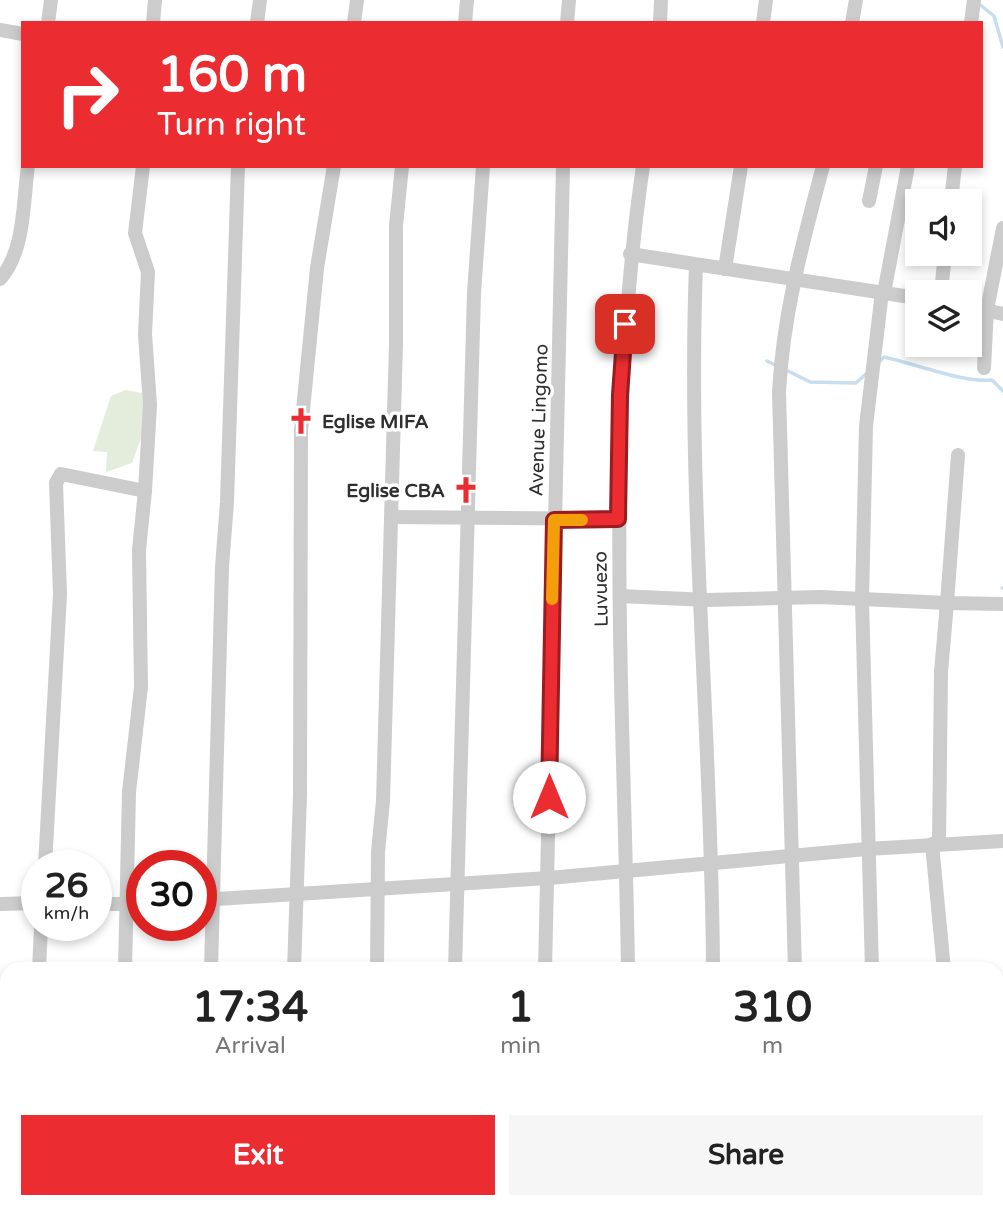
<!DOCTYPE html>
<html lang="en">
<head>
<meta charset="utf-8">
<style>
  body { margin:0; font-family:"Varela Round",sans-serif; background:#f6f6f6; color:#222; height:100vh; display:flex; flex-direction:column; font-size:26px; white-space:nowrap }
  * { box-sizing:border-box; margin:0 }
  p { font-size:23px; color:#767676 }
  .icon { flex:none; width:38px; height:38px; fill:none; stroke:currentColor; stroke-width:2; stroke-linecap:round; stroke-linejoin:round }
  .map { position:relative; flex:1; overflow:hidden }
  .side { position:absolute; left:0px; top:962px; width:1004px; height:247px; display:flex; flex-direction:column; background:#fff; border-radius:21px 21px 0 0; box-shadow:0 4px 10px #0003 }
  .side>* { flex:none }
  .banner { position:absolute; left:21px; top:21px; width:962px; height:147px; border-radius:0px; box-shadow:0 4px 10px #0003; background:#eb2c31; color:#fff; overflow:hidden }
  .buttons { position:absolute; left:905px; top:189px; display:grid; gap:14px }
  .buttons a { display:grid; place-items:center; width:77px; height:77px; border-radius:0px; background:#fff; box-shadow:0 4px 10px #0003; font-size:35px }
  .speed { position:absolute; left:21px; top:850px; display:flex; gap:14px; font-size:35px; font-weight:700; text-align:center }
  .speed>* { display:grid; place-content:center; width:91px; height:91px; border-radius:50%; background:#fff; box-shadow:0 4px 10px #0003; line-height:1 }
  .speed small { font-size:18px; font-weight:400 }
  .speed .limit { border:10px solid #d22; background:#fff; color:#111 }
  .pin { position:absolute; display:grid; place-items:center; width:60px; height:60px; color:#fff; margin:-30px; border-radius:14px; box-shadow:0 4px 10px #0006 }
  .me { position:absolute; width:77px; margin:-38px; rotate:0deg; stroke-linejoin:round; filter:drop-shadow(0 0 5px #0008) }
  .turn { display:flex; align-items:center; gap:24px; height:147px; padding:0 21px; font-size:32px }
  .turn .icon { width:91px; height:91px; stroke-width:2.5 }
  .turn b { display:block; font-size:49px; line-height:60px }
  .eta { display:flex; justify-content:space-evenly; align-items:center; height:119px; text-align:center }
  .eta b { font-size:42px; font-weight:700; line-height:49px }
  .button { display:flex; gap:14px; margin-top:auto; padding:14px 21px }
  .button a { flex:1; height:80px; border-radius:0px; background:#eb2c31; color:#fff; font-size:28px; font-weight:700; line-height:80px; text-align:center }
  .button a+a { background:#f6f6f6; color:#222 }
  .map>svg:first-child { display:block }
  .green { fill:#e4eddc }
  .lines { fill:none; stroke-linecap:round; stroke-linejoin:round }
  .stream { stroke:#c8dded; stroke-width:3.5 }
  .minor { stroke:#ccc; stroke-width:14 }
  .route-casing { stroke:#991d20; stroke-width:18 }
  .route { stroke:#eb2c31; stroke-width:12 }
  .slow { stroke:#f59e0b; stroke-width:12 }
  .labels { text-anchor:middle; stroke-width:7; stroke-linejoin:round; paint-order:stroke }
  .street-label { font-size:19px; fill:#2f2f2f; stroke:#fff }
  .poi-label { font-size:19px; font-weight:bold; fill:#2f2f2f; stroke:#fff; text-anchor:start }
</style>
</head>
<body>
<div class="map">
<svg width="1003" height="1208" viewBox="0 0 1003 1208">
  <rect width="100%" height="100%" fill="#fff"/>
  <polygon class="green" points="126,390 142,393 145,427 132,463 106,472 107,452 93,451 111,396"/>
  <g class="lines">
    <g class="stream">
      <polyline points="978,3 994,16 1003,47"/>
      <polyline points="767,361 777,366"/>
      <path d="M878 363 884 357C916 364 963 383 992 380L1003 391"/>
      <polyline points="784,369 810,382 856,383 867,373"/>
      <polyline points="1002,588 1003,588"/>
    </g>
    <g class="minor">
      <polyline points="48,23 51,0"/>
      <polyline points="153,23 155,0"/>
      <polyline points="257,23 260,0"/>
      <polyline points="354,23 357,0"/>
      <polyline points="465,23 467,0"/>
      <polyline points="567,23 569,0"/>
      <polyline points="660,23 661,0"/>
      <polyline points="763,23 766,0"/>
      <polyline points="852,23 856,0"/>
      <polyline points="971,23 974,0"/>
      <polyline points="0,30 23,34"/>
      <polyline points="143,166 135,233 148,272 145,334 150,405 145,491"/>
      <polyline points="869,201 876,166"/>
      <polyline points="951,201 955,166"/>
      <polyline points="630,254 917,298"/>
      <path d="M696 265C687 500 712 734 713 970"/>
      <polyline points="725,269 741,166"/>
      <path d="M0 279C25 252 23 201 28 166"/>
      <polyline points="941,292 945,254"/>
      <polyline points="884,293 908,166"/>
      <polyline points="970,307 1003,314"/>
      <polyline points="984,368 987,310 1003,228"/>
      <polyline points="958,455 947,603 1003,604"/>
      <polyline points="391,517 618,519"/>
      <polyline points="620,596 708,600 820,597 947,603 941,672 939,843"/>
      <polyline points="932,844 944,970"/>
      <polyline points="45,866 60,594 56,483 61,474 145,491 139,550 141,687 129,792 125,970"/>
      <polyline points="201,900 549,878 867,849 1003,841"/>
      <polyline points="0,904 37,903"/>
      <polyline points="96,904 142,904"/>
      <polyline points="39,970 41,926"/>
      <polyline points="211,970 222,567 227,502 238,166"/>
      <polyline points="294,970 300,795 301,430 317,268 334,166"/>
      <polyline points="377,970 378,852 383,801 396,343 396,226 402,166"/>
      <polyline points="455,970 474,293 483,166"/>
      <polyline points="545,970 563,166"/>
      <path d="M628 970C624 701 604 433 643 166"/>
      <path d="M795 970 779 392C783 314 803 241 823 166"/>
      <polyline points="872,970 862,600 866,426 882,292"/>
      <polyline points="998,1076 1003,1076"/>
      <polyline points="0,1106 7,1105"/>
      <polyline points="452,1202 452,1208"/>
      <polyline points="630,1202 630,1208"/>
      <polyline points="718,1202 718,1208"/>
      <polyline points="874,1202 874,1208"/>
      <polyline points="949,1202 949,1208"/>
      <polyline points="35,1208 35,1202"/>
      <polyline points="122,1208 123,1202"/>
      <polyline points="207,1208 207,1202"/>
      <polyline points="291,1208 291,1202"/>
      <polyline points="372,1208 372,1202"/>
      <polyline points="535,1208 535,1202"/>
      <polyline points="795,1208 795,1202"/>
    </g>
  </g>
  <g class="lines">
    <defs>
      <polyline id="route" points="549,797 554,520 618,519 620,395 625,324"/>
    </defs>
    <use href="#route" class="route-casing"/>
    <use href="#route" class="route"/>
    <polyline class="slow" points="552,599 554,520 582,520"/>
  </g>
  <defs>
    <symbol id="church-bare" viewBox="-9 -9 18 18"><path d="M-1.2-6h2.4v3.5h3.3v2.4h-3.3V6h-2.4V-.1h-3.3v-2.4h3.3Z" fill="#eb2c31" stroke="#fff" stroke-width="2.5" paint-order="stroke"/></symbol>
  </defs>
  <g fill-rule="evenodd">
    <use href="#church-bare" x="282" y="402" width="38" height="38"/>
    <use href="#church-bare" x="447" y="471" width="38" height="38"/>
  </g>
  <g class="labels">
    <g class="street-label">
      <text transform="translate(538 420) rotate(-88)" y="7">Avenue Lingomo</text>
      <text transform="translate(600 589) rotate(-91)" y="7">Luvuezo</text>
    </g>
    <g class="poi-label">
      <text x="322" y="428">Eglise MIFA</text>
      <text x="445" y="497" text-anchor="end">Eglise CBA</text>
    </g>
  </g>
</svg>
<div class="buttons">
<a><svg class="icon" aria-label="sound" viewBox="0 0 24 24"><path d="M4 9h4l5-4v14l-5-4H4zM17 9q2 3 0 6"/></svg></a>
<a><svg class="icon" aria-label="layers" viewBox="0 0 24 24"><path d="M12 4l9 5-9 5-9-5zM3 14l9 5 9-5"/></svg></a>
</div>
<div class="speed"><div>26<small>km/h</small></div><div class="limit">30</div></div>
<div class="pin" style="left:625px;top:324px;background:#d93025"><svg class="icon" aria-label="arrive" viewBox="0 0 24 24"><path d="M6 21V4h12l-3 4 3 4H6"/></svg></div>
<svg class="me" style="left:549px;top:797px" viewBox="-20 -20 40 40"><circle r="19" fill="#fff"/><path d="M0-13L10 11 0 6-10 11z" fill="#eb2c31"/></svg>
<div class="banner">
<div class="turn"><svg class="icon" aria-label="right" viewBox="0 0 24 24"><path d="M7 20v-9h11M14 6l5 5-5 5"/></svg><div><b>160 m</b>Turn right</div></div>
</div>
<section class="side">
<div class="eta">
<div><b>17:34</b><p>Arrival</p></div>
<div><b>1</b><p>min</p></div>
<div><b>310</b><p>m</p></div>
</div>
<div class="button"><a>Exit</a><a>Share</a></div>
</section>
</div>
</body>
</html>
